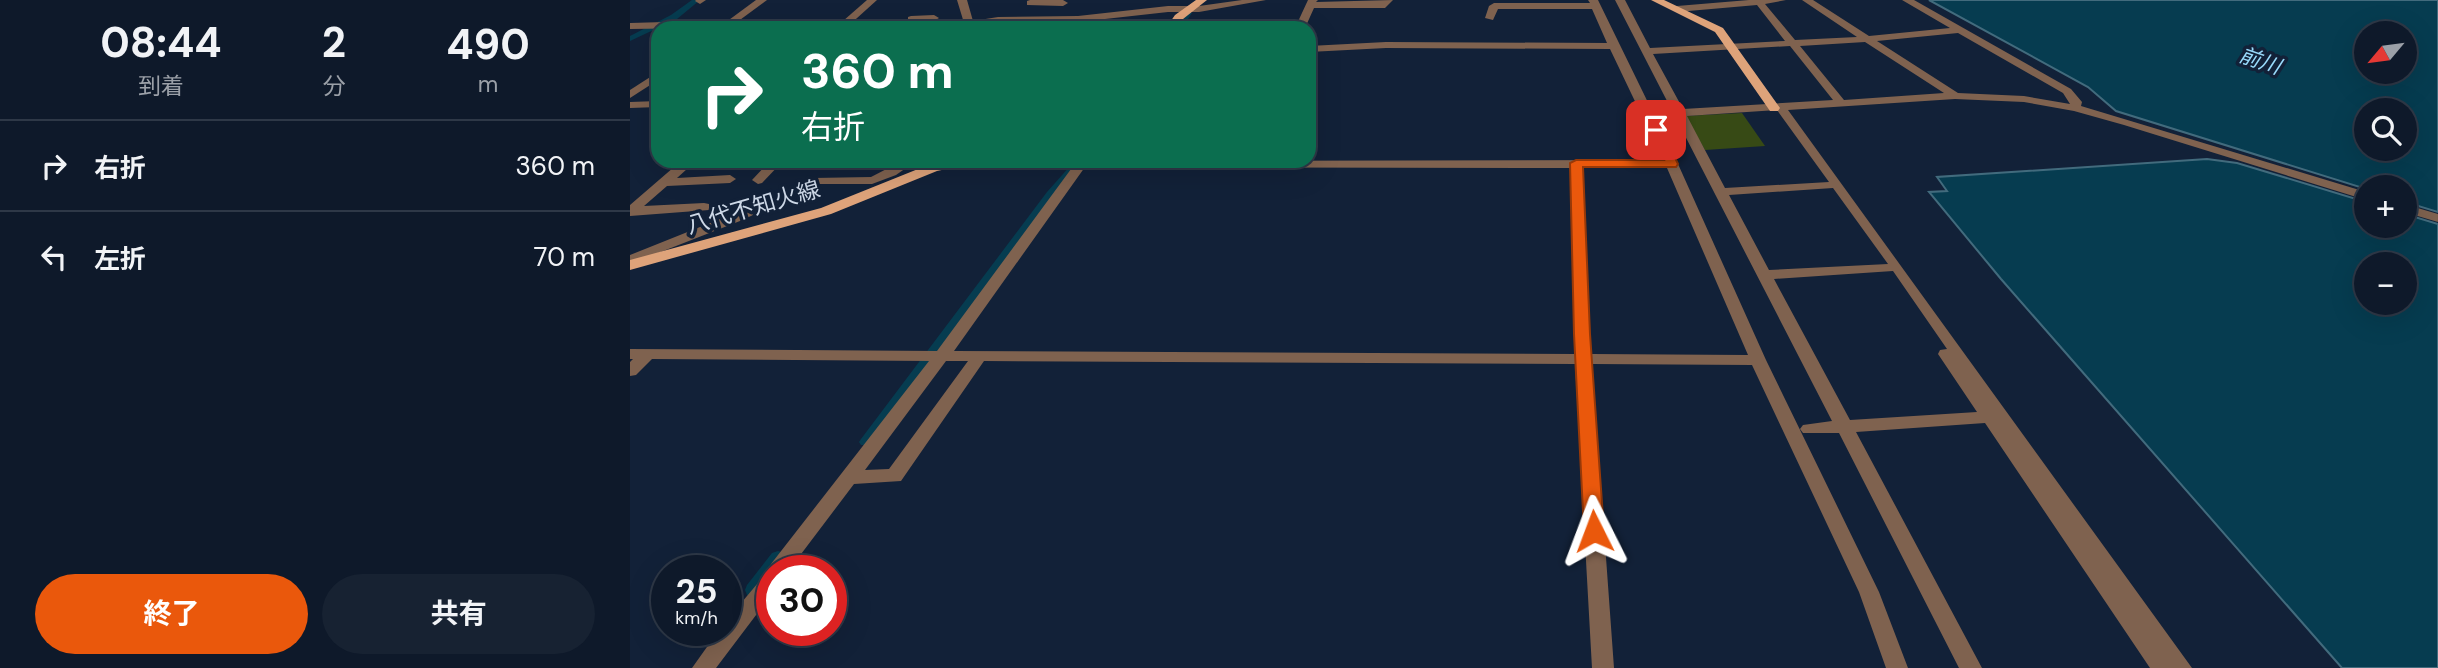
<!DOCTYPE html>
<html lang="ja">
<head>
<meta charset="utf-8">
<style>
  body { margin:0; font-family:"DM Sans","Noto Sans JP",sans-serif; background:#172232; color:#f1f3f6; height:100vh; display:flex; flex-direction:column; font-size:26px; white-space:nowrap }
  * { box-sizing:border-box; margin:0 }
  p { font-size:23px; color:#9ba0a8 }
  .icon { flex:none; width:38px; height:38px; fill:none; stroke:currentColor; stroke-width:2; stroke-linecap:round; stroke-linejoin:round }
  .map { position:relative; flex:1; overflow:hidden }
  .drawer { display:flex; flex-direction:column; background:#0e192a; width:630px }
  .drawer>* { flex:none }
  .banner { position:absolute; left:21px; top:21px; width:665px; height:147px; border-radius:21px; box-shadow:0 7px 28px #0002,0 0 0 2px #2e3847; background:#0b6e4f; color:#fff; overflow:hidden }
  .needle { width:46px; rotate:241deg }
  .buttons { position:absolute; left:1724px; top:21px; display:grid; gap:14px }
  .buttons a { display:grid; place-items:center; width:63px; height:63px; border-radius:50%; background:#0e192a; box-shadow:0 7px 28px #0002,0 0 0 2px #2e3847; font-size:35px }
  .speed { position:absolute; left:21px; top:555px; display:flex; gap:14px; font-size:35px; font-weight:700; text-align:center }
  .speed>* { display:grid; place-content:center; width:91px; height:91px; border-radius:50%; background:#0e192a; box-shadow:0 7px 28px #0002,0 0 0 2px #2e3847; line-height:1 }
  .speed small { font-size:18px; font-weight:400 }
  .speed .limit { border:10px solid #d22; background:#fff; color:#111 }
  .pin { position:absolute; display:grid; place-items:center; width:60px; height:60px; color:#fff; margin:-30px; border-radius:14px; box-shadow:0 4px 10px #0006 }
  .me { position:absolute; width:77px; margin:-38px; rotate:357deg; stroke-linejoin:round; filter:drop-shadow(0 0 5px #0008) }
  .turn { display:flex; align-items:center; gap:24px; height:147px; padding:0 35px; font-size:32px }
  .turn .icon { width:91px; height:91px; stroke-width:2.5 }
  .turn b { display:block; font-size:49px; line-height:60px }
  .eta { display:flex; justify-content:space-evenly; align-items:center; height:119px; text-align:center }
  .eta b { font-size:42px; font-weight:700; line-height:49px }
  .primary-button { display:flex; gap:14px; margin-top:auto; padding:14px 35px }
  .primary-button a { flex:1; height:80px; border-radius:42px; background:#ea580c; color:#fff; font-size:28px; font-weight:700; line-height:80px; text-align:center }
  .primary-button a+a { background:#172232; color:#f1f3f6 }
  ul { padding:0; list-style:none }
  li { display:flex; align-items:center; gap:21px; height:91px; padding:0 35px; border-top:2px solid #2e3847 }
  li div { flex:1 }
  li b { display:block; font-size:26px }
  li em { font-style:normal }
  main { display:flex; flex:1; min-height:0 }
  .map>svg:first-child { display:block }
  .green { fill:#374a15 }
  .water { fill:#063c50; stroke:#426b7d; stroke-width:2; fill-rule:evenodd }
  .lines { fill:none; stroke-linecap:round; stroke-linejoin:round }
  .canal { fill:#063c50; fill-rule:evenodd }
  .minor { fill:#7f624f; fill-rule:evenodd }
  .major { fill:#dea37a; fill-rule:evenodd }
  .route { fill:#ea580c; stroke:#983908; stroke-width:2 }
  .labels { text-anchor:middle; stroke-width:7; stroke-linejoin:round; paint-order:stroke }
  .far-water-label { font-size:21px; font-style:italic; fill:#99dbfc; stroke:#122138 }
  .street-label { font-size:23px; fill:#cdd8e7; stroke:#122138 }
</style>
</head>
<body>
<main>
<section class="drawer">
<div class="eta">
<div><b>08:44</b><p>到着</p></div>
<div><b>2</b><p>分</p></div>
<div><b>490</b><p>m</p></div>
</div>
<ul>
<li><svg class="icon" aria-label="right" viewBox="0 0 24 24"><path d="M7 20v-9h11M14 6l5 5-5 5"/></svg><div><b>右折</b></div><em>360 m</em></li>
<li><svg class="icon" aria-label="left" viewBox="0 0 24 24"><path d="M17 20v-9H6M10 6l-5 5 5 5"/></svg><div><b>左折</b></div><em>70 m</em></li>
</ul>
<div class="primary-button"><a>終了</a><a>共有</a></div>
</section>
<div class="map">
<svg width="1808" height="668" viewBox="0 0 1808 668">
  <rect width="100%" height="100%" fill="#122138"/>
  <polygon class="green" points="1112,113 1135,146 1075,150 1055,116"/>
  <g class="water">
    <path d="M1299 0H1808V212L1775 202 1774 187H1736V189L1486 111 1458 87ZM1736 33H1774V72H1736ZM1736 110H1774V149H1736Z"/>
    <path d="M1577 159 1607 163 1736 202V226H1774L1775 214 1808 224V668H1712L1371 279 1299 192 1317 191 1307 177ZM1736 264H1774V303H1736Z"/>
  </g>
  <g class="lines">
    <g class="canal">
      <polygon points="62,0 70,0 47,19 0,41 0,36 41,15"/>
      <polygon points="555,11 562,13 552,28 544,28"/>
      <polygon points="444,164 449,167 447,169 425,196 241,445 231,445 229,442 231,439 417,192 441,165"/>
      <path d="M148 551 154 553 156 557 147 570H142C142 582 130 599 117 595L115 590 117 585 142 553Z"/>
    </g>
    <g class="minor">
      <polygon points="76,0 70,4 65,1 66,0"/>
      <polygon points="126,0 137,0 99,28 88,28"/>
      <polygon points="237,0 247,0 216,28 205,28"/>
      <polygon points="327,0 337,0 343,21 368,17 448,16 538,6 569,6 612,0 636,0 569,12 538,12 448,22 368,23 345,28 315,28 334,23"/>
      <polygon points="400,0 433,0 438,3 433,6 397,5 397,1"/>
      <polygon points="678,0 688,0 686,2 763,0 755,8 684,8 675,28 665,28"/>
      <path d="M958 0H968L1048 164 1136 360 1249 592 1278 668H1256L1229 592 1122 365 962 364 984 668H962L945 364 354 361 271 481 224 484 159 570H142V594L86 668H62L89 630H96V621L138 571 141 564 299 361 22 359 6 375 0 376V362L3 359H0V349L307 351 444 165 439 161 1033 160 980 49 756 48 679 52V46L756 42 977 43 962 9H868L863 20 855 18 859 6 864 3H960ZM455 167 940 168 945 354 324 351ZM952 168H1037L1118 355 961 354ZM316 361H338L259 469 235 470Z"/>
      <path d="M985 0H995L1020 48 1155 41 1127 5 1047 12 1042 9 1047 6 1119 0H1156L1135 4 1165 40 1227 37 1172 0H1183L1239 36 1320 28 1272 0H1284L1441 89 1452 102 1451 106 1736 192V200L1494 125 1444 111 1394 102 1325 99 1158 110 1562 668H1520L1355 423 1226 432 1352 668H1329L1209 433H1173L1170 429 1173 425 1202 421ZM1328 33 1433 93 1440 104 1394 96 1328 93 1247 41ZM1235 42 1314 93 1214 100 1170 46ZM1160 46 1203 100 1053 109 1023 54ZM1147 110 1199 182 1095 188 1057 116ZM1203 188 1258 264 1139 270 1099 195ZM1263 271 1317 349 1310 350 1308 354 1347 412 1220 420 1144 279Z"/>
      <polygon points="281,16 304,15 309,18 304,21 278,21 278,17"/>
      <polygon points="69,21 74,24 69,28 0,29 0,23"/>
      <polygon points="28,72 28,80 0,98 0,90"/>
      <polygon points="28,101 28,107 0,108 0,102"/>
      <polygon points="51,161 153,161 132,183 128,184 122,180 136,165 57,169 47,178 100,175 106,179 100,183 37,186 14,206 74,203 79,204 79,210 0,216 0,205"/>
      <polygon points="272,161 286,161 266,175 242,184 190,184 110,221 0,264 0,255 100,215 183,178 241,177"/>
      <polygon points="1774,204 1808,214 1808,222 1774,212"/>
    </g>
    <g class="major">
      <polygon points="566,0 577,0 553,19 546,28 536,28 545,15"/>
      <polygon points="1021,0 1034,0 1093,28 1150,108 1148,111 1140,111 1085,32"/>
      <polygon points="316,161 342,161 340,164 307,171 201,214 0,270 0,260 191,208 298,165"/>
    </g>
  </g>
  <polygon class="route" points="1026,126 1032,130 1048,164 1046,167 953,167 960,334 974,531 971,537 964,539 957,537 954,531 944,334 940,163 946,160 1034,160 1020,130"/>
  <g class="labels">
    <g class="far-water-label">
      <text transform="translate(1630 61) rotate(19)" y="7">前川</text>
    </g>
    <g class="street-label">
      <text transform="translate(123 207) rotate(-16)" y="8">八代不知火線</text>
    </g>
  </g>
</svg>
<div class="buttons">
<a><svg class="needle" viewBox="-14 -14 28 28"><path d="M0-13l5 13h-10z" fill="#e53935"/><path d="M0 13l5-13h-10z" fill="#9ba0a8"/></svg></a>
<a><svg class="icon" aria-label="search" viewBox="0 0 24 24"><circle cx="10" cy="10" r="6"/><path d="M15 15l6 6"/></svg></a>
<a>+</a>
<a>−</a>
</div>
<div class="speed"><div>25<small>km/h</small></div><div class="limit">30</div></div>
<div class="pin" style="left:1026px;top:130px;background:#d93025"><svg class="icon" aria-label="arrive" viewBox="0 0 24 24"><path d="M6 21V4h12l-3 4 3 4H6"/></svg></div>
<svg class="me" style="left:964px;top:531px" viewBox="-20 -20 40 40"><path d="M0-17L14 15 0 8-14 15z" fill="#ea580c" stroke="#fff" stroke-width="4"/></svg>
<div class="banner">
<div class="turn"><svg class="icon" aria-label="right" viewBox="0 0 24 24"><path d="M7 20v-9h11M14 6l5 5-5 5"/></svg><div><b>360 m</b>右折</div></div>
</div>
</div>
</main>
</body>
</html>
